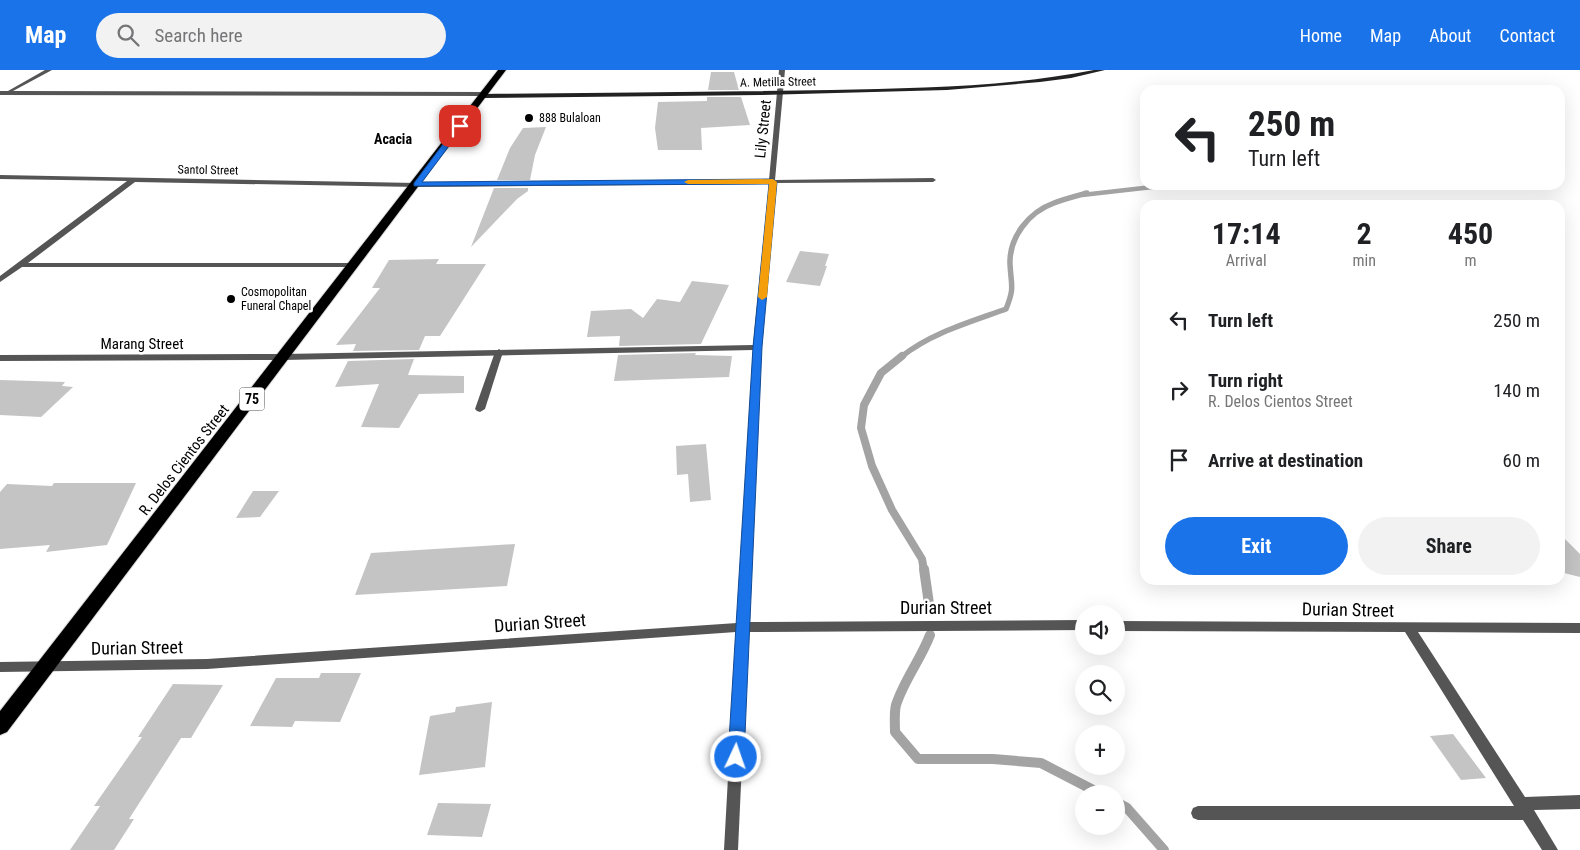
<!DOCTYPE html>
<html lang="en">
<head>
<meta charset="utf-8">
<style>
  body { margin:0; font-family:"Roboto Condensed",sans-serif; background:#f2f2f2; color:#202124; height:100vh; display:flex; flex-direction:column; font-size:19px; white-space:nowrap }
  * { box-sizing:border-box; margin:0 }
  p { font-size:16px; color:#757577 }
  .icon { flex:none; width:28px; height:28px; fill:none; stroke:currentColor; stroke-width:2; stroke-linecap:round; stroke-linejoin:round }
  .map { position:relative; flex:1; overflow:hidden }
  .side { position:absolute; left:1140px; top:130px; width:425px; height:385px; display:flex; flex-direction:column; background:#fff; border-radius:15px; box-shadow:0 5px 20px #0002 }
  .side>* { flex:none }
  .top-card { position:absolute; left:1140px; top:15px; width:425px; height:105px; border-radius:15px; box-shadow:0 5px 20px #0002; background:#fff; color:#202124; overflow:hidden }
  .tools { position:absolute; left:1075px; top:535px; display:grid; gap:10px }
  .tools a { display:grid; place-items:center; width:50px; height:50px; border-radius:50%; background:#fff; box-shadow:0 5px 20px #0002; font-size:25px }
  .pin { position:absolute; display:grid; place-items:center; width:42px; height:42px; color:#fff; margin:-21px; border-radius:10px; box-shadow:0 2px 8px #0006 }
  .me { position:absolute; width:55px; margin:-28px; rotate:3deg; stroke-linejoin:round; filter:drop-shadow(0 0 4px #0008) }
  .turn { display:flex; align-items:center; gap:18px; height:105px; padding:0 25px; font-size:22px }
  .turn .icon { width:65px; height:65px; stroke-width:2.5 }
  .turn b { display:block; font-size:35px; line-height:42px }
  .eta { display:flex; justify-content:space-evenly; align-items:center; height:85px; text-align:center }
  .eta b { font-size:30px; font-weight:700; line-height:35px }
  .cta { display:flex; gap:10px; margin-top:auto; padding:10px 25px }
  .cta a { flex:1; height:58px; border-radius:30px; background:#1a73e8; color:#fff; font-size:20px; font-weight:700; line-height:58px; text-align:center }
  .cta a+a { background:#f2f2f2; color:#202124 }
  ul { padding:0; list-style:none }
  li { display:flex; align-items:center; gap:15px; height:70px; padding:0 25px }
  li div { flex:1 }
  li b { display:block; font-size:19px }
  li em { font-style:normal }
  header { display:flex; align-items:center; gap:30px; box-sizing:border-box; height:70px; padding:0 25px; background:#1a73e8; color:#fff }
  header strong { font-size:24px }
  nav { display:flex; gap:28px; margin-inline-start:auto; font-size:18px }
  .search { width:350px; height:45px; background:#f2f2f2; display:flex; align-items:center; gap:12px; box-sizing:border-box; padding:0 18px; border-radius:28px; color:#757577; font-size:19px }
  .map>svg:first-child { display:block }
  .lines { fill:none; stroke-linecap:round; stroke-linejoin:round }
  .stream-far3 { stroke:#a3a3a3; stroke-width:4.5 }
  .stream-far2 { stroke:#a3a3a3; stroke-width:5.5 }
  .stream-far1 { stroke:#a3a3a3; stroke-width:8 }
  .stream { stroke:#a3a3a3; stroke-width:10 }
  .building { fill:#c4c4c4 }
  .highway-casing { stroke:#dbdbdb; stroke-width:2 }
  .lane { fill:#555; fill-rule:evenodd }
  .street { fill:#555; fill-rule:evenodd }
  .secondary { fill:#222; fill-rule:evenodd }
  .highway { fill:#000; fill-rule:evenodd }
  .route { fill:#1a73e8; stroke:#114b97 }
  .slow { fill:#f59e0b }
  .poi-dot { fill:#000; stroke:#fff; stroke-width:2 }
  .labels { text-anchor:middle; stroke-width:5; stroke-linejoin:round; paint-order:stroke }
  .far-street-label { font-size:12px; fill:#000; stroke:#fff }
  .far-poi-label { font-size:12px; fill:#000; stroke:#fff; text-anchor:start }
  .far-neighbourhood-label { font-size:14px; font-weight:bold; fill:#000; stroke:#fff }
  .shield { fill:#fff; stroke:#4c4c4c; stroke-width:1 }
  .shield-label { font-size:14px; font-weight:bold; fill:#000 }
  .street-label { font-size:15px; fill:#000; stroke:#fff }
  .near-street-label { font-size:18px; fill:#000; stroke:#fff }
</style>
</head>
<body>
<header>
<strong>Map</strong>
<div class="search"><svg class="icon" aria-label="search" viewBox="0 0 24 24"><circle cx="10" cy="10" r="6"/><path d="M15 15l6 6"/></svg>Search here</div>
<nav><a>Home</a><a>Map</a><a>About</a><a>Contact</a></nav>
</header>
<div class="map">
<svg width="1580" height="780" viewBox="0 0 1580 780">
  <rect width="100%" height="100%" fill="#fff"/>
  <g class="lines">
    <polyline class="stream-far3" points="1082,125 1170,115"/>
    <path class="stream-far2" d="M901 287C931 263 970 252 1006 239 1015 217 1011 216 1010 194 1009 167 1029 142 1054 133 1064 129 1076 126 1087 123"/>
    <polyline class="stream-far1" points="902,286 881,303 864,335 861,358 872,396 892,440 922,489 924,501"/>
    <g class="stream">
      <polyline points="924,499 930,541"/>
      <path d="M930 565C921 589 904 610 896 635 894 643 895 654 895 662L918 689H993L1041 693 1101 724"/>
      <polyline points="1116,732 1127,738 1164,780"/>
    </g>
  </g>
  <g class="building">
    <polygon points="711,2 734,2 739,20 708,20"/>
    <polygon points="707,27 741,27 750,55 701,58 702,80 658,80 655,58 658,32 707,31"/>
    <polygon points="546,57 535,85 530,110 497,110 510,78 523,58"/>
    <polygon points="494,118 528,118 528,121 517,129 471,177"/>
    <polygon points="800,181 829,184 825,196 827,196 820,216 786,212"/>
    <polygon points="439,189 436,194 486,194 440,266 425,266 419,280 353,281 356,274 336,275 380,218 372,218 389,190"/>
    <polygon points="692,211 729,215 701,274 619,276 620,266 587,267 591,241 631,239 643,248 657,229 680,232"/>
    <polygon points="696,283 695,285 732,286 729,307 614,311 618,285"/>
    <polygon points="414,289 408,305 464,306 464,323 419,324 399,358 361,357 379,314 335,317 348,291"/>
    <polygon points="0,310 65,312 62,316 73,317 41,347 0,345"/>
    <polygon points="706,374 711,430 690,432 688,404 677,405 676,376"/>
    <polygon points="54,413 136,413 107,475 46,482 50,475 0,479 0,422 7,414 52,416"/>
    <polygon points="253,421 279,421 260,447 236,448"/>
    <polygon points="1560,464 1580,484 1580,507 1560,502"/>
    <polygon points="515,474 507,516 355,525 371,483"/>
    <polygon points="321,603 361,603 340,652 295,651 292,657 250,656 276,608 319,608"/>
    <polygon points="173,614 223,615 191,668 181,668 129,749 134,749 114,780 70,780 100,736 94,736 142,667 138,667"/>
    <polygon points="492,632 485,697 419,705 430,646 455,642 456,637"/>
    <polygon points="1453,664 1486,708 1461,710 1430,666"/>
    <polygon points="438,733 491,734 482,767 427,765"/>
  </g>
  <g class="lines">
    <defs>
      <polygon id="highway" points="498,0 506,0 7,662 0,665 0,641"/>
    </defs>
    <use href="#highway" class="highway-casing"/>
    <polygon class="lane" points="499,279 503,282 485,339 480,342 477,341 475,339 495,282"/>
    <g class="street">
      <polygon points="45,0 52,0 13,21 485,22 488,24 485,26 0,25 0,21 8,21"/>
      <polygon points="779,0 785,0 775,110 933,108 936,110 933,112 775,113 761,277 749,552 1084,550 1084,560 748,562 738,780 724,780 736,562 207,599 0,602 0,592 207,589 737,553 753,280 284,290 0,291 0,285 284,284 753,275 769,114 416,117 135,112 28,193 354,193 358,195 354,197 22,197 0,212 0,206 127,111 0,109 0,105 416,113 769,110"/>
      <polygon points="1116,551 1580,553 1580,563 1418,562 1525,727 1580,725 1580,739 1534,740 1558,780 1542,780 1523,750 1198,750 1193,748 1191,743 1193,738 1198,736 1514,736 1405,562 1116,561"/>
    </g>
    <path class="secondary" d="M1094 0H1105L1071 8 1040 12 947 20 761 25 483 28 480 26 483 24C599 23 715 22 831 20 919 18 1008 17 1094 0Z"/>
    <use href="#highway" class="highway"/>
  </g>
  <polygon class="route" points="458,54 464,56 422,112 773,109 777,112 762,277 744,687 742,692 736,694 730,692 728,687 753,277 769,114 414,116 414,113"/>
  <polygon class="slow" points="773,109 777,112 767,227 762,230 758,227 769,114 688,114 684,112 688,110"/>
  <g class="poi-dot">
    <circle cx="529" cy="48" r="5"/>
    <circle cx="231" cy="229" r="5"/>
  </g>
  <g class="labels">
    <g class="far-street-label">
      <text transform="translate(778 12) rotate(-1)" y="4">A. Metilla Street</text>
      <text transform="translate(208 100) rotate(1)" y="4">Santol Street</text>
    </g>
    <g class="far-poi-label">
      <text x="539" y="52">888 Bulaloan</text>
      <text x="241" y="226">Cosmopolitan<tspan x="241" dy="14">Funeral Chapel</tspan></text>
    </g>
    <g class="far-neighbourhood-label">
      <text x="393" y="74">Acacia</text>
    </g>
    <rect class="shield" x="239.5" y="317.5" width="25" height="23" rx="4"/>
    <g class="shield-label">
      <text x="252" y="334">75</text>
    </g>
    <g class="street-label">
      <text transform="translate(763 59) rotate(-84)" y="5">Lily Street</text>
      <text x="142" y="279">Marang Street</text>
      <text transform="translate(184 390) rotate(-52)" y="5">R. Delos Cientos Street</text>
    </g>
    <g class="near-street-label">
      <text x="946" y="544">Durian Street</text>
      <text transform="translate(1348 540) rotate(1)" y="6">Durian Street</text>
      <text transform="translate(540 553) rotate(-4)" y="6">Durian Street</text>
      <text transform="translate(137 578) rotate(-1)" y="6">Durian Street</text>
    </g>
  </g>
</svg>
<div class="tools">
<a><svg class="icon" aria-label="sound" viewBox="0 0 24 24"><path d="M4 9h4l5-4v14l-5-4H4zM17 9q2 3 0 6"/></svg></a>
<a><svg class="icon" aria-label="search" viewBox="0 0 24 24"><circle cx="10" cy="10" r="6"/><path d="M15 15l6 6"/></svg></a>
<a>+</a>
<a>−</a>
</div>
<div class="pin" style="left:460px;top:56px;background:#d93025"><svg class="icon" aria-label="arrive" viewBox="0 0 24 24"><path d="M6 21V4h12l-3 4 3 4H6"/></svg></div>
<svg class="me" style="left:736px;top:687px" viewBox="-20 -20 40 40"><circle r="17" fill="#1a73e8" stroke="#fff" stroke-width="3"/><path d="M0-11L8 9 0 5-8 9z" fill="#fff"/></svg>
<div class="top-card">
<div class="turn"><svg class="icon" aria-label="left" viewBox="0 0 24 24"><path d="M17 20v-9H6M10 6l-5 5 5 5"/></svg><div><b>250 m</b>Turn left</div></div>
</div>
<section class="side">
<div class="eta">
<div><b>17:14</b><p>Arrival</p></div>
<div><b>2</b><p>min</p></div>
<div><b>450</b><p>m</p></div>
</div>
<ul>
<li><svg class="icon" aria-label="left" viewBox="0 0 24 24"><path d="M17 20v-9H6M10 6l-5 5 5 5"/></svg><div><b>Turn left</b></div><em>250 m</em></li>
<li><svg class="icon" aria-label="right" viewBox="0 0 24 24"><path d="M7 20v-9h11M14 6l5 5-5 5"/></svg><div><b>Turn right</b><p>R. Delos Cientos Street</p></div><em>140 m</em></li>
<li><svg class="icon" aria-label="arrive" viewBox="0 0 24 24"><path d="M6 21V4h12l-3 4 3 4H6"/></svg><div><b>Arrive at destination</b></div><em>60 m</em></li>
</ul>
<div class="cta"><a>Exit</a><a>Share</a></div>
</section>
</div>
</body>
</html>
